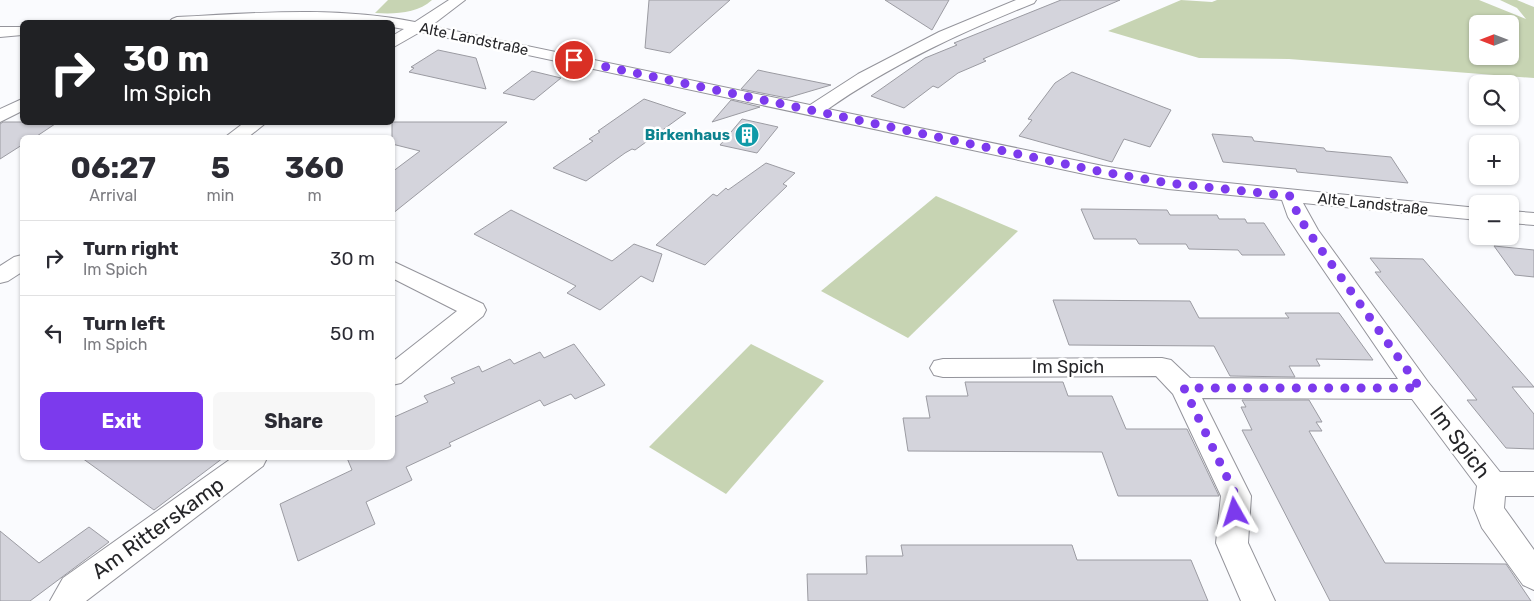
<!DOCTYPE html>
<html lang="en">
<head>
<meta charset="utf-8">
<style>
  body { margin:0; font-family:Rubik,sans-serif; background:#f7f7f7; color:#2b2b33; height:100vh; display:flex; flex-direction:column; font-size:19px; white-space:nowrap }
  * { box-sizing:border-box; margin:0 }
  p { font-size:16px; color:#7c7c81 }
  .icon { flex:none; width:28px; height:28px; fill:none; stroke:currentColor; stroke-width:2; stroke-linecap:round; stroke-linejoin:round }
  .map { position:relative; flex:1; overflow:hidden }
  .details { position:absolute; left:20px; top:135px; width:375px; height:325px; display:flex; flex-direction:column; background:#fff; border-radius:8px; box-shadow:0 1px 4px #0004 }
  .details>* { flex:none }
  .top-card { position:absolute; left:20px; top:20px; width:375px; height:105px; border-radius:8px; box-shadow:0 1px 4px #0004; background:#202124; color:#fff; overflow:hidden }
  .needle { width:32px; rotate:270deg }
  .controls { position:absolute; left:1469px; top:15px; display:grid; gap:10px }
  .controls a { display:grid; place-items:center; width:50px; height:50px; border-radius:8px; background:#fff; box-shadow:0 1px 4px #0004; font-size:25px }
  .pin { position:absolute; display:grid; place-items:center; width:42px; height:42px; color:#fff; margin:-21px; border:2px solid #fff; border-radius:50%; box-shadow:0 1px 5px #0007 }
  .me { position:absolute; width:55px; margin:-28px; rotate:354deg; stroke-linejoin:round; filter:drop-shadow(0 0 4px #0008) }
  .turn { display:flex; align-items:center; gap:18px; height:105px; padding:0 20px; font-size:22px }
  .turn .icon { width:65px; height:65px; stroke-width:2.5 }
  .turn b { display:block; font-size:35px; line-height:42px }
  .eta { display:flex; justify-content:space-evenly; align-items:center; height:85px; text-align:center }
  .eta b { font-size:30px; font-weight:700; line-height:35px }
  .primary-button { display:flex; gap:10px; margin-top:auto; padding:10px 20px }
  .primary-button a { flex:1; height:58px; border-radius:8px; background:#7c3aed; color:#fff; font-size:20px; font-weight:700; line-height:58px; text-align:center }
  .primary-button a+a { background:#f7f7f7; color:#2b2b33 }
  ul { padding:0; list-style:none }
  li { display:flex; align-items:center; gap:15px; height:75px; padding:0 20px; border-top:1px solid #e1e1e2 }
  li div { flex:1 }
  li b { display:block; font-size:19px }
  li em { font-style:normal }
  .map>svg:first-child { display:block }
  .green { fill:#c7d4b3; fill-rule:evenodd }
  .building { fill:#d4d4dc; stroke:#9b9ba2 }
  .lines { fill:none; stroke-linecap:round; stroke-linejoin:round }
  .street-casing { stroke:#94949b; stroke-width:2 }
  .street { fill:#fff; fill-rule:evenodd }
  .route { stroke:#7c3aed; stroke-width:9; stroke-dasharray:0 16.2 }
  .labels { text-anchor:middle; stroke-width:5; stroke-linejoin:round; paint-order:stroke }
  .far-street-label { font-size:15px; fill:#262629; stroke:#fff }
  .far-culture-label { font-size:15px; font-weight:bold; fill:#0d838f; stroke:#fff; text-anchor:end }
  .street-label { font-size:18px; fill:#262629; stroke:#fff }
  .near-street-label { font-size:21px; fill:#262629; stroke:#fff }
</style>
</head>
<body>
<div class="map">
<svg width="1534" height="601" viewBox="0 0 1534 601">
  <rect width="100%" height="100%" fill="#fafbfe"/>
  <g class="green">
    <path d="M388 0H432C417 14 394 14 375 13Z"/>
    <path d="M1181 0 1212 2 1217 0H1479L1526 19 1517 8 1500 0H1517L1534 7V78L1289 59 1199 58 1108 31ZM1478 24H1510V56H1478Z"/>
    <polygon points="936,196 1018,231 908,338 821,291"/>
    <polygon points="751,344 824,381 726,494 649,447"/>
  </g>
  <g class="building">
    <polygon points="649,0 730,0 670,53 645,48"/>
    <polygon points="885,0 949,0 932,30"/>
    <polygon points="1061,0 1120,0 983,59 986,61 958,73 938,88 933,86 904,108 871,96 925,58 957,45 954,43"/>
    <polygon points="438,50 476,58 486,89 409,72 414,68 411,67"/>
    <polygon points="758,70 767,72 831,85 787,98 741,89"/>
    <polygon points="532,71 561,78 534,100 503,93"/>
    <polygon points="1072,72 1171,110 1150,147 1124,139 1112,162 1019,136 1032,120 1028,119 1055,83"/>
    <polygon points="644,99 686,113 635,150 632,149 625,153 586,181 553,168 593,141 589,139 600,132 598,131"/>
    <polygon points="731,100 760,107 712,122"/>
    <polygon points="742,119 778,127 757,153 720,145"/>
    <polygon points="3,122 58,122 34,138 22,138 22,145 0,159 0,124"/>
    <polygon points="392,122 507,122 392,214 392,172 420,151 392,144"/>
    <polygon points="1212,134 1252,137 1254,141 1324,148 1326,151 1391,157 1408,183 1297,172 1296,169 1223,162"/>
    <polygon points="766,163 795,173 783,184 787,186 705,265 656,245 713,194 717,196 726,188 728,190"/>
    <polygon points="1081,209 1167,210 1170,215 1217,215 1219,219 1245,219 1247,223 1264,223 1285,255 1242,255 1238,250 1189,249 1186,244 1139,244 1136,239 1094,239"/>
    <polygon points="511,210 612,261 634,244 662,254 653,282 641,276 600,310 567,293 576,286 474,234"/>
    <polygon points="1494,246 1534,250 1534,277 1515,275"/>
    <polygon points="1370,258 1423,259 1534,387 1512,387 1534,414 1534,449 1506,448 1467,400 1477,400 1375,272 1381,272"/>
    <polygon points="1053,300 1190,301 1199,318 1289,318 1285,313 1339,313 1373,360 1316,359 1320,366 1289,366 1295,377 1230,376 1214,346 1069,345"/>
    <polygon points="574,344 605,385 575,399 571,394 544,406 540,400 449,443 451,446 406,467 412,480 366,502 375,524 298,561 280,504 352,470 347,458 392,458 392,418 428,402 424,396 455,383 451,378 479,366 482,372 510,359 514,364 540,352 544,358"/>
    <polygon points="965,382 1063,382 1068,396 1112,396 1126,429 1187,429 1219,496 1118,496 1102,452 908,451 903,418 930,418 926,396 968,396"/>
    <polygon points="1242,400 1309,400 1322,422 1316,422 1322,431 1309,431 1385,563 1506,564 1531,601 1330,601 1242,430 1252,430 1241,407 1246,407"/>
    <polygon points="82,458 223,458 154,510"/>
    <polygon points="89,527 109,542 30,601 0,601 0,531 39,563"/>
    <polygon points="901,545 1072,545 1077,560 1191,560 1208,601 808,601 807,574 867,574 866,556 903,556"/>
  </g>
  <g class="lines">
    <defs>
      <g id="street">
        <path d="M449 0H465L431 26 810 105 858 74 939 32 1016 0H1036L1034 3C962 32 892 64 828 109L1103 166 1168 177 1478 208V220L1303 203 1318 230 1428 382 1500 472H1534V496H1505L1504 508 1534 550V590L1523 585 1482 528 1474 508 1477 486 1412 399 1202 398 1251 496 1248 543 1275 601H1241L1216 543 1221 496 1173 394 1156 376 943 377 934 375 930 368 934 361 943 359 1162 358 1171 360 1190 378 1398 379 1299 234 1288 217 1282 200 1168 189 1103 178 420 32 392 48V36L404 29 392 27V22H169L172 19 177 17C255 13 338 6 415 22Z"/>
        <polygon points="0,27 22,27 22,35 0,37"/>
        <polygon points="22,99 22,111 0,122 0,109"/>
        <polygon points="245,122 267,122 247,138 224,138"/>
        <polygon points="1510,211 1534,213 1534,225 1510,223"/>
        <polygon points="22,255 22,272 8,281 0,283 0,266 14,257"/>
        <polygon points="392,261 483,304 486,310 483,316 401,383 392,385 392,362 457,311 392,278"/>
        <polygon points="232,458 267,458 263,466 86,601 50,601 63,578"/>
      </g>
    </defs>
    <use href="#street" class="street-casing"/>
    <use href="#street" class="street"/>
  </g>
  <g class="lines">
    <polyline class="route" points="574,60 1103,172 1168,183 1290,196 1299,217 1310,234 1420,388 1184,388 1236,496 1235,512"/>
  </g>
  <defs>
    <symbol id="building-disc" viewBox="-11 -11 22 22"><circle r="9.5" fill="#0f9aa8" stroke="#fff"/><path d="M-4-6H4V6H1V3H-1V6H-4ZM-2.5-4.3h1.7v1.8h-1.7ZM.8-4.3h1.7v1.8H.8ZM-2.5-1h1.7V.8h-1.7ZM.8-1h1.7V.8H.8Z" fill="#fff"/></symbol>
  </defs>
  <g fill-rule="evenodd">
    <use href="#building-disc" x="733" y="121" width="28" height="28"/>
  </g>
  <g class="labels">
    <g class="far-street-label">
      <text transform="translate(474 39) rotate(12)" y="5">Alte Landstraße</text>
      <text transform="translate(1373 204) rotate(6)" y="5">Alte Landstraße</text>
    </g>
    <g class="far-culture-label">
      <text x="730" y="140">Birkenhaus</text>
    </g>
    <g class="street-label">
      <text x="1068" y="373">Im Spich</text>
    </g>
    <g class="near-street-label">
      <text transform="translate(1460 442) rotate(53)" y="7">Im Spich</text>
      <text transform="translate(158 528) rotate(-36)" y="7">Am Ritterskamp</text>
    </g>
  </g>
</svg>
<div class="controls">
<a><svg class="needle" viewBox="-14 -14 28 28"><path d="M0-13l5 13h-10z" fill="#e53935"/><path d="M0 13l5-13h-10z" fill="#7c7c81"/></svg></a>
<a><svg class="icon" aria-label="search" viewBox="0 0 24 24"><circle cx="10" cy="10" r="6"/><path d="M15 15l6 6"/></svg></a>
<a>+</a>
<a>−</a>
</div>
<div class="pin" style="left:574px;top:60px;background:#d93025"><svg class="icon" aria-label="arrive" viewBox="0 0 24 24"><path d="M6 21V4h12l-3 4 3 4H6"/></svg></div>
<svg class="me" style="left:1235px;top:512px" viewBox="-20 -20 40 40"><path d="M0-17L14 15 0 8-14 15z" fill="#7c3aed" stroke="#fff" stroke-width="4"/></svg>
<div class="top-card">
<div class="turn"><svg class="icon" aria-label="right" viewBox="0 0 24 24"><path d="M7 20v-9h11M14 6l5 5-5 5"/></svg><div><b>30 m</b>Im Spich</div></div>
</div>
<section class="details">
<div class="eta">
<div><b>06:27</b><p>Arrival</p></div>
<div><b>5</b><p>min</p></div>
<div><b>360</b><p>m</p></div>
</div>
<ul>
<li><svg class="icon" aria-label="right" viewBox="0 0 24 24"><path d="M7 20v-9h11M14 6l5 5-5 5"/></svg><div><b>Turn right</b><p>Im Spich</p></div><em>30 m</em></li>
<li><svg class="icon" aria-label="left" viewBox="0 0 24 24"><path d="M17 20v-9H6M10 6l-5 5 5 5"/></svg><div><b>Turn left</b><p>Im Spich</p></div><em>50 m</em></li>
</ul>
<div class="primary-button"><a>Exit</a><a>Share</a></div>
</section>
</div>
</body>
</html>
